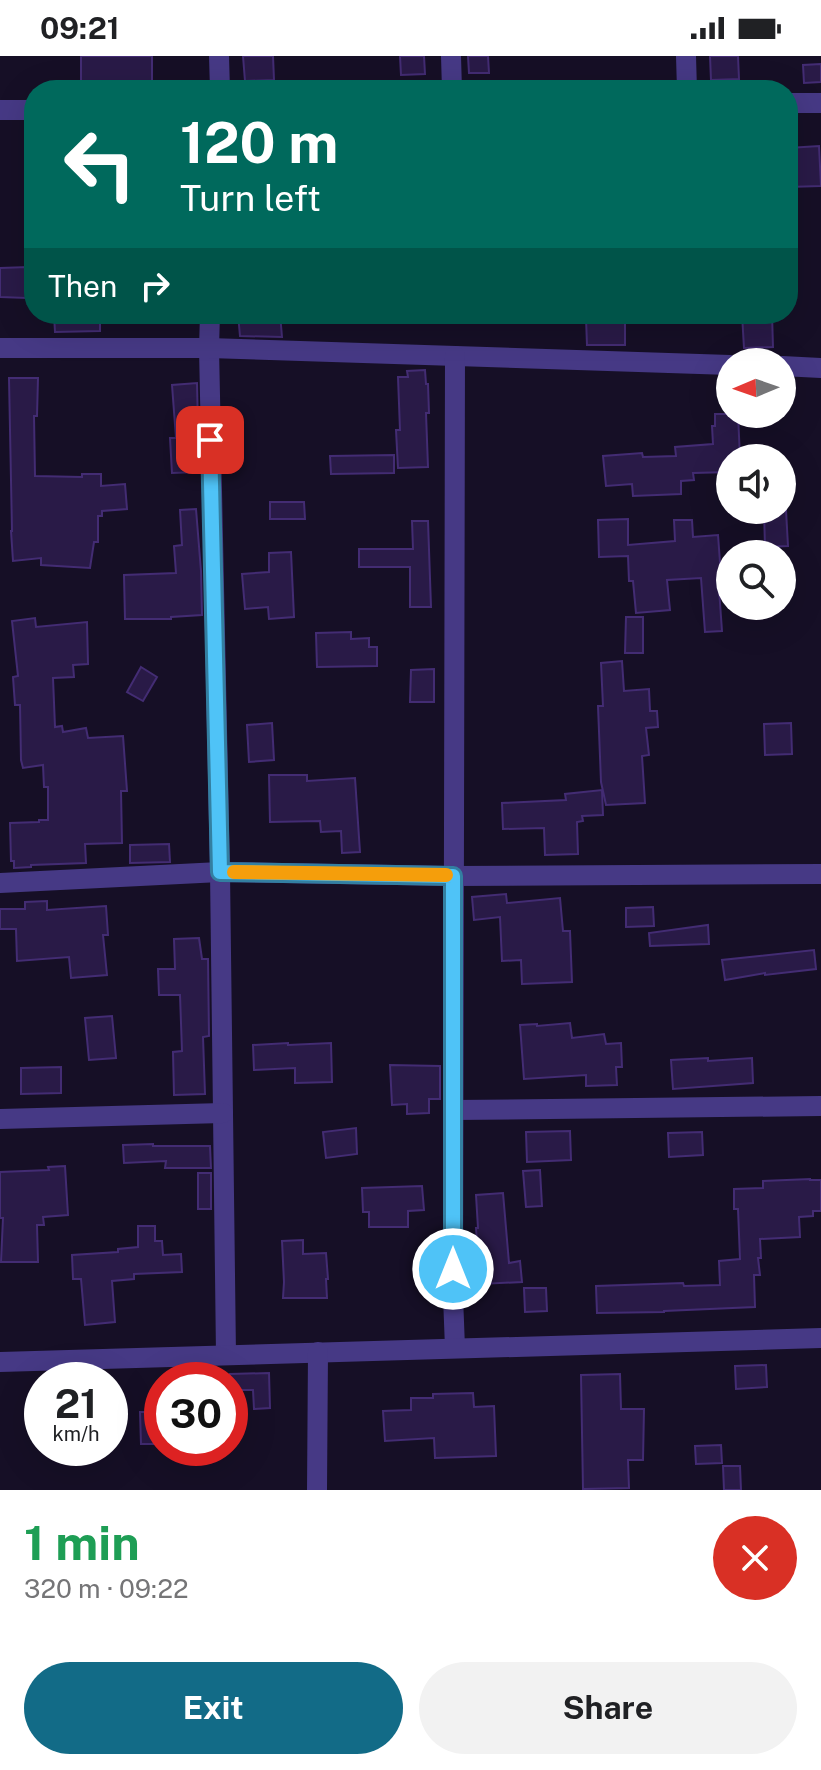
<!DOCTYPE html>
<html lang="en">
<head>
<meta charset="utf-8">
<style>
  body { margin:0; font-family:"Public Sans",sans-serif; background:#f2f2f2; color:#202124; height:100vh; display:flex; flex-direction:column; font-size:30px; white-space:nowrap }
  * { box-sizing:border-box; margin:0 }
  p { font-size:26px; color:#757577 }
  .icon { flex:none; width:44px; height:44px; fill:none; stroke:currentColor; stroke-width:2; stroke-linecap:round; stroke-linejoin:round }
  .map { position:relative; height:1434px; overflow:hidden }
  .panel { display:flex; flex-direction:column; background:#fff; flex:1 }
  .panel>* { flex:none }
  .banner { position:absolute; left:24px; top:24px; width:774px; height:244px; border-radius:32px; box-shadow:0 8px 32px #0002; background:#00695c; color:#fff; overflow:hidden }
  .needle { width:52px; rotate:268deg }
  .tools { position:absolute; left:716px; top:292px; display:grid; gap:16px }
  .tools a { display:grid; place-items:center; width:80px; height:80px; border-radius:50%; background:#fff; box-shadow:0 8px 32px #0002; font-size:40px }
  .speed { position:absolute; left:24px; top:1306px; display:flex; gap:16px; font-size:40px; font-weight:700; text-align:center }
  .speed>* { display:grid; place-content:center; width:104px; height:104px; border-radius:50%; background:#fff; box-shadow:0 8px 32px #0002; line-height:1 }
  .speed small { font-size:20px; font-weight:400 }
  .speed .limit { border:12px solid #d22; background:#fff; color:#111 }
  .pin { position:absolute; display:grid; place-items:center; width:68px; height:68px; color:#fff; margin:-34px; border-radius:16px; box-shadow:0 4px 12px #0006 }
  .me { position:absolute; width:88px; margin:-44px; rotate:0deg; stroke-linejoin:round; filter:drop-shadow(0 0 6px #0008) }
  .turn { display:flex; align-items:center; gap:28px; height:168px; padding:0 24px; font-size:36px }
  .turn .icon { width:104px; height:104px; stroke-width:2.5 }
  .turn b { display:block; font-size:56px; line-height:68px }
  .then { display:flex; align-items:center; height:76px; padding:0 24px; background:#0003; gap:16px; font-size:30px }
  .round { display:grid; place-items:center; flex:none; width:84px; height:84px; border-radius:42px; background:#f2f2f2 }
  .head { display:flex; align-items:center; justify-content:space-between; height:136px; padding:0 24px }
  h1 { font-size:48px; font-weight:700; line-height:60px; color:#1e9e55 }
  .primary-button { display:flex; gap:16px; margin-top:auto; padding:16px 24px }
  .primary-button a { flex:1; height:92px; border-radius:48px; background:#126b87; color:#fff; font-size:32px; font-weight:700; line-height:92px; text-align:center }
  .primary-button a+a { background:#f2f2f2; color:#202124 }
  .status { display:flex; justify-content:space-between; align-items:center; height:56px; padding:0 40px; background:#fff; direction:ltr }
  .status svg { height:22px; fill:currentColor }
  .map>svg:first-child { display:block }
  .building { fill:#291a47; stroke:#432c73; stroke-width:2 }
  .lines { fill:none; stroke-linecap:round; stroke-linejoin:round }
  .minor { stroke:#463985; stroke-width:20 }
  .route-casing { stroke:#337fa1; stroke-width:20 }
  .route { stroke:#4fc3f7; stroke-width:14 }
  .slow { stroke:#f59e0b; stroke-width:14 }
</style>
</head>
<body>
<div class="status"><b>09:21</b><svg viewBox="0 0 49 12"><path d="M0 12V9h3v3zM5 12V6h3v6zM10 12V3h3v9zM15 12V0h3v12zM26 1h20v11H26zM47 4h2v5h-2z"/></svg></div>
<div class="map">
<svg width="821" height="1434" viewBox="0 0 821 1434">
  <rect width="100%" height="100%" fill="#160f26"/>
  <g class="building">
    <rect x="81" y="0" width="71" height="34"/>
    <polygon points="243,0 273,0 274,24 245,25"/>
    <polygon points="400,0 424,0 425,18 401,19"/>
    <polygon points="468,0 488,0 489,17 469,17"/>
    <polygon points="710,0 738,0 739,23 711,24"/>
    <polygon points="821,8 821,26 804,27 803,9"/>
    <polygon points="819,90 821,130 788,131 788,92"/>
    <polygon points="28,211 27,242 0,241 0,212"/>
    <polygon points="54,258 100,258 100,275 55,276"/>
    <polygon points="238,258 280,258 282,281 240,280"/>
    <polygon points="742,258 772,258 773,291 744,292"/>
    <polygon points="586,262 625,262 625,289 587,289"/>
    <polygon points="425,314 426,328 428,328 429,357 426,357 428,411 398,412 396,374 400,374 398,321 408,321 407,315"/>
    <polygon points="9,322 38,322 37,360 34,360 35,420 82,421 82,418 101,418 101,430 125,428 127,453 102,455 102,460 98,460 98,486 94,486 90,512 41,509 41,502 13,505 11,475 12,475"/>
    <polygon points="197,327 199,416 172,417 170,382 176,382 172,329"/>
    <polygon points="715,358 738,358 740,402 730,402 730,416 693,417 694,424 681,425 681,438 633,440 632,428 606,430 603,400 642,397 643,401 676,400 675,391 713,388 712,370 715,370"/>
    <polygon points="394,399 394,417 331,418 330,400"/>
    <polygon points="270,446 304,446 305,463 270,463"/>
    <polygon points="196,453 201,515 202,559 171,561 171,563 125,563 124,519 176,517 174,490 182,489 180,454"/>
    <polygon points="764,454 786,454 788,490 765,491"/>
    <polygon points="628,463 628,489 675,485 674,464 692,464 693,481 718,479 722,533 719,533 722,575 705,576 701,522 667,524 670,554 636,557 633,525 629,525 628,500 599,501 598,464"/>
    <polygon points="412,465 428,465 431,551 410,551 410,511 359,511 359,493 413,493"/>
    <polygon points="291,496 294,561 269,563 268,551 245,553 242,518 269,516 269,497"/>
    <polygon points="626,561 643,561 643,597 625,597"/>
    <polygon points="35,562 36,571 87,566 88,608 73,609 74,621 53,622 55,671 62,670 63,676 86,672 88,682 123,680 127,735 121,735 122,787 85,788 86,807 31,809 31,811 14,812 14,805 11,805 10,767 39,766 39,764 48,764 48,731 44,731 43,709 23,712 21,704 20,649 15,649 13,621 18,620 12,565"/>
    <polygon points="351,576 351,583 369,582 369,591 377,591 377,610 317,611 316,577"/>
    <polygon points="622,605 624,635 649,633 650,655 657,655 658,671 646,672 649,699 642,700 645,747 606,749 601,726 598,650 603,650 601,607"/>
    <polygon points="141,611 157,621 143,645 127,636"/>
    <polygon points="434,613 434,646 410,646 411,614"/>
    <polygon points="272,667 274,704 249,706 247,669"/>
    <polygon points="791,667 792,698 765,699 764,668"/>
    <polygon points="269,719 307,719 307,725 355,722 360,796 342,797 341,775 321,776 320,765 270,766"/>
    <polygon points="602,734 603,759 582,760 583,765 577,766 578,798 545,799 544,772 503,773 502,747 566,744 565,738"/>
    <polygon points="169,788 170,806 130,807 130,789"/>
    <polygon points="506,838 507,847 560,842 563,875 570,875 572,926 522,928 521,904 502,905 500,861 474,864 472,841"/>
    <polygon points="47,845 47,854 106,850 108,879 103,879 107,919 71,922 69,901 17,905 16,873 0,873 0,853 25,853 25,846"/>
    <polygon points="653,851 654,870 626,871 626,852"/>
    <polygon points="708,869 709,888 650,890 649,877"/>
    <polygon points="199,882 202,903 208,903 209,980 203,981 205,1038 174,1039 173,996 182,995 180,939 159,939 158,913 175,913 174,883"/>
    <polygon points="814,894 816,913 765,919 765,917 725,924 722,904"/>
    <polygon points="112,960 116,1002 89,1004 85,962"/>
    <polygon points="570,967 572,982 604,978 606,988 621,987 622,1011 616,1011 617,1029 586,1030 586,1019 524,1023 520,969 537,968 537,970"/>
    <polygon points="288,987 288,989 331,987 332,1026 295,1027 295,1012 254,1014 253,989"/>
    <polygon points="708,1002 708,1005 752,1002 753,1027 673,1033 671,1004"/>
    <polygon points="390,1009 440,1010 440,1043 429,1043 429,1057 407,1058 407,1048 392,1049"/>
    <polygon points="61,1011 61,1037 21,1038 21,1012"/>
    <polygon points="356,1072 357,1098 326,1102 323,1076"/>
    <polygon points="570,1075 571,1104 527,1106 526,1076"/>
    <polygon points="702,1076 703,1099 669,1101 668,1077"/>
    <polygon points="153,1088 153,1090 210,1090 211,1112 165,1112 166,1105 124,1107 123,1089"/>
    <polygon points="65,1110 68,1159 43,1161 44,1169 37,1169 38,1206 1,1206 3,1162 0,1162 0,1116 49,1114 48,1111"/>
    <polygon points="540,1114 542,1150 526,1151 523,1115"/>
    <rect x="198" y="1117" width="13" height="36"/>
    <polygon points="810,1123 810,1124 821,1124 821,1155 813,1155 813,1160 799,1161 800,1181 760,1183 761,1202 758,1202 760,1219 754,1219 755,1251 664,1255 664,1256 597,1257 596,1230 683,1227 684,1230 720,1229 719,1205 740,1203 738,1153 734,1153 734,1133 763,1132 763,1125"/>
    <polygon points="422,1130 424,1154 408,1155 408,1171 369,1171 369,1156 363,1156 362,1132"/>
    <polygon points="503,1137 509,1207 520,1205 522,1226 480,1228 476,1172 478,1172 476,1139"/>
    <polygon points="138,1170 155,1170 155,1185 162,1185 163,1199 181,1198 182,1216 134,1218 134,1223 112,1225 115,1266 85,1269 81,1223 73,1223 72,1199 118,1196 118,1193 138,1191"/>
    <polygon points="303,1184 303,1198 326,1197 328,1223 326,1223 327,1242 283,1242 284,1226 282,1185"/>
    <polygon points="524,1232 546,1232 547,1255 525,1256"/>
    <polygon points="766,1309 767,1331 736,1333 735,1310"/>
    <polygon points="269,1317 270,1352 254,1353 253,1334 230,1334 230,1318"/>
    <polygon points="620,1318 621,1353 644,1353 643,1404 628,1404 629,1432 583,1433 581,1319"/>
    <polygon points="473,1337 474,1351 494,1350 496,1400 435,1402 434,1382 385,1385 383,1355 411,1354 411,1342 433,1342 433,1338"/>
    <polygon points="140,1356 162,1356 162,1388 141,1388"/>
    <polygon points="721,1389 722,1407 696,1408 695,1390"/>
    <polygon points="723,1410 740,1410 741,1434 724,1434"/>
  </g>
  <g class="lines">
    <g class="minor">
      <polyline points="219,0 220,34"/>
      <polyline points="451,0 452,34"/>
      <polyline points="686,0 687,34"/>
      <polyline points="788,47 821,47"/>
      <polyline points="0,54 34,54"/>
      <polyline points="210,258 209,292 220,816 226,1299"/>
      <polyline points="0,292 209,292 730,309"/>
      <polyline points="455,300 453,1240 455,1292"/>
      <polyline points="782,310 821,312"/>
      <polyline points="0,827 220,816 453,820 821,818"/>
      <polyline points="454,1054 821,1050"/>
      <polyline points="0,1063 223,1057"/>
      <polyline points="0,1306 821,1282"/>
      <polyline points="317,1434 318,1296"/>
    </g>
  </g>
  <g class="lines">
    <defs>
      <polyline id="route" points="210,384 220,816 453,820 453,1213"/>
    </defs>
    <use href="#route" class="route-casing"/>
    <use href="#route" class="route"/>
    <polyline class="slow" points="234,816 446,819"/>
  </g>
</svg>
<div class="tools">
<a><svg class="needle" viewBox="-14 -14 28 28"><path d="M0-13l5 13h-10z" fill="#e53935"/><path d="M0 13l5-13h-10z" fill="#757577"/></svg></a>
<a><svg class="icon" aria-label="sound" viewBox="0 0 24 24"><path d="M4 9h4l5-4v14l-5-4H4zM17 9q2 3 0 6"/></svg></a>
<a><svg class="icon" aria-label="search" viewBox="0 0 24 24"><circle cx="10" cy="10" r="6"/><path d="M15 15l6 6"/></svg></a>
</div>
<div class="speed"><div>21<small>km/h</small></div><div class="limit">30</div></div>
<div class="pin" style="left:210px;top:384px;background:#d93025"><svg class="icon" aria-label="arrive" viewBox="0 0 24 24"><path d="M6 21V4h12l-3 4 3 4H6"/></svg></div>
<svg class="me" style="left:453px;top:1213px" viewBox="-20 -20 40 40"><circle r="17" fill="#4fc3f7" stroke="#fff" stroke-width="3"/><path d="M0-11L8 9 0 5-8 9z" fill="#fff"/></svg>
<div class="banner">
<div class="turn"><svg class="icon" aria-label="left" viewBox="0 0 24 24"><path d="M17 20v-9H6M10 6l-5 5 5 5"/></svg><div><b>120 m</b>Turn left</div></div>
<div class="then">Then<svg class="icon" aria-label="right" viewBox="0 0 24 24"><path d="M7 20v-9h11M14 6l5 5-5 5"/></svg></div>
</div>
</div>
<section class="panel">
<div class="head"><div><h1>1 min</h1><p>320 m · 09:22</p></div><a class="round" style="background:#d93025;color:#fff"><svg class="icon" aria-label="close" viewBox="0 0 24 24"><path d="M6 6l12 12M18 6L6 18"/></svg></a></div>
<div class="primary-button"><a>Exit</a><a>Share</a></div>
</section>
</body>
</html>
